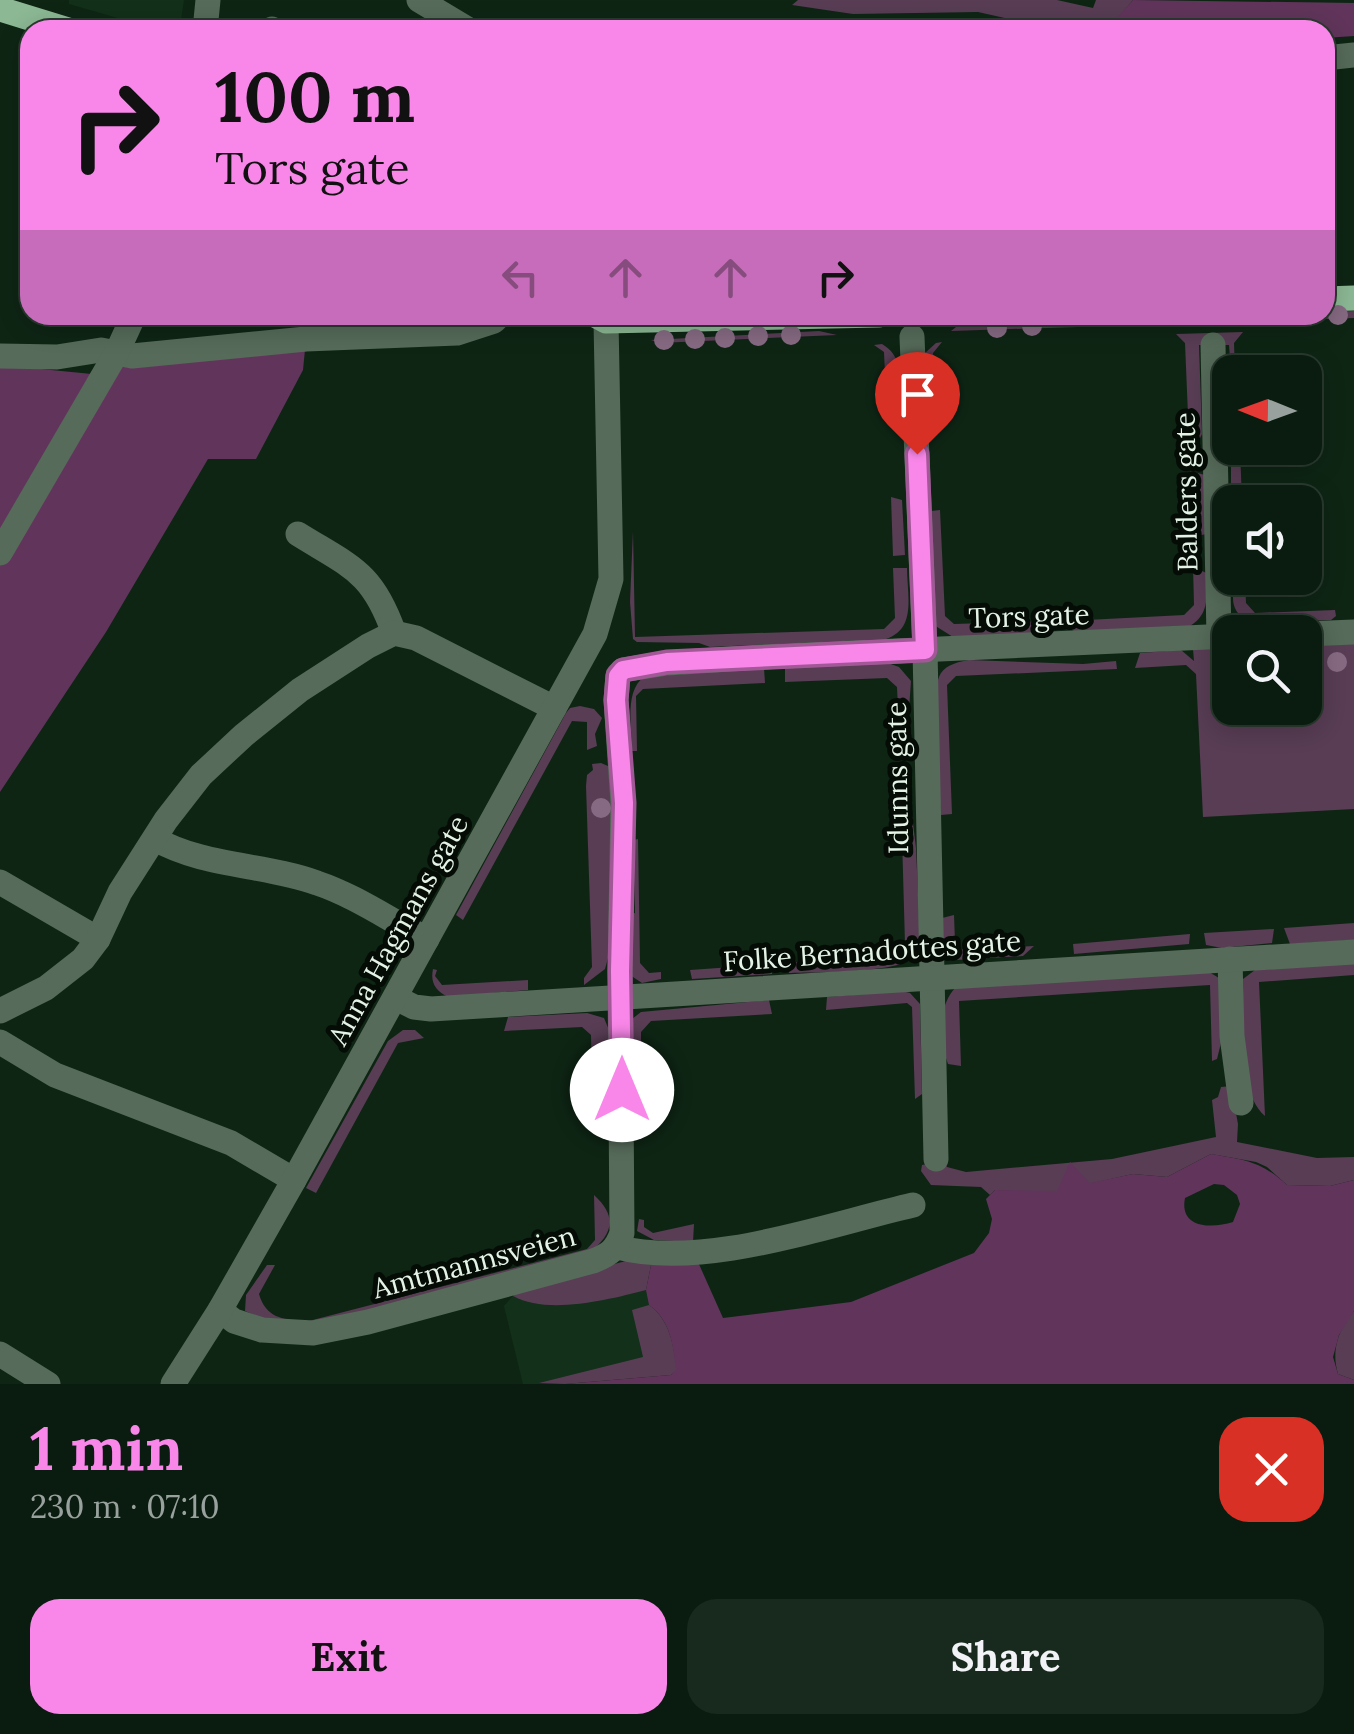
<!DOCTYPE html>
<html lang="en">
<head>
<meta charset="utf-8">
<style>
  body { margin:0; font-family:Lora,serif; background:#18291d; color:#f1f3f6; height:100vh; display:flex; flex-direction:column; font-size:38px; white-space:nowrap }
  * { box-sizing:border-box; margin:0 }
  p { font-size:32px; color:#99a19e }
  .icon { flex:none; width:55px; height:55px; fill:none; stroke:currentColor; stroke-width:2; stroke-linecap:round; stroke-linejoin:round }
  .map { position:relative; height:1384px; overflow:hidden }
  .drawer { display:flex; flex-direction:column; background:#0a1c0f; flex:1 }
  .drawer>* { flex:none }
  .top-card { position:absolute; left:20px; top:20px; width:1315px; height:305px; border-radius:30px; box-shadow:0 5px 25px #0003,0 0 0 2px #2a3a2f; background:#f987e9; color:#111; overflow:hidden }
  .needle { width:65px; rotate:271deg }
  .buttons { position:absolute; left:1212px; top:355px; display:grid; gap:20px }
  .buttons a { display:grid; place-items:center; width:110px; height:110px; border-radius:20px; background:#0a1c0f; box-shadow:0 5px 25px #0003,0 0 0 2px #2a3a2f; font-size:50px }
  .pin { position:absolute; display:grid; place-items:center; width:85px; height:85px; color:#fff; margin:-102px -42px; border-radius:50% 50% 50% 0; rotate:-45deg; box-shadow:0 0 10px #0007 }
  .pin .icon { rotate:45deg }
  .me { position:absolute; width:110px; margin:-55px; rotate:0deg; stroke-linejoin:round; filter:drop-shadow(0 0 8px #0008) }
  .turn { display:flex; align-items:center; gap:35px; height:210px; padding:0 30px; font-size:45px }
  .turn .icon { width:130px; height:130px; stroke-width:2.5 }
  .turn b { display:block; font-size:70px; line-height:85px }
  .lanes { display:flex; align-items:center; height:95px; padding:0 30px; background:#0003; justify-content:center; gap:50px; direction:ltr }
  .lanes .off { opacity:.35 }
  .round { display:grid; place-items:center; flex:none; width:105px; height:105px; border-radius:30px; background:#18291d }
  .headline { display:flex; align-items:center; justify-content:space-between; height:170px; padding:0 30px }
  h1 { font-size:60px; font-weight:800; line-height:75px; color:#f987e9 }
  .button { display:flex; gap:20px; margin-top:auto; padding:20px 30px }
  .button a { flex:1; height:115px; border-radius:30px; background:#f987e9; color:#111; font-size:40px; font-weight:800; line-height:115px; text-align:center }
  .button a+a { background:#18291d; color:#f1f3f6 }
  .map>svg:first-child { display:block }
  .built { fill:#12301a }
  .green { fill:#583d54 }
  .forest { fill:#61355b; fill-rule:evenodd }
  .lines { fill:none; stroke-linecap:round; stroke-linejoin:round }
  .minor { stroke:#566b5a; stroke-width:25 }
  .major { stroke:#8cb894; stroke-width:25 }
  .tree { fill:#866a83 }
  .route-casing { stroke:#a25897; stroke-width:25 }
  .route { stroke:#f987e9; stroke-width:18 }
  .labels { text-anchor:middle; stroke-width:10; stroke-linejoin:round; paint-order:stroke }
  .street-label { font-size:28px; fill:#e5f3e7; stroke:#040c05 }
</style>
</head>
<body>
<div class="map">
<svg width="1354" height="1384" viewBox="0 0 1354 1384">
  <rect width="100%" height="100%" fill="#0e2514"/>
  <g class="built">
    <polygon points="69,0 184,0 180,27 165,23 159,30 69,4"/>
    <polygon points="637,1258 677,1370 565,1384 523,1384 504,1306 518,1290"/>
  </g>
  <g class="green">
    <polygon points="798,0 1057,0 1093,8 1096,0 1133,0 1118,18 1113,30 1057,30 978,12 853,14 792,5"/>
    <polygon points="1354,311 1354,318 951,331 956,327 1244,315 1325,315 1325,312"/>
    <polygon points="819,331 837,335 659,343 651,340"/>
    <polygon points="1243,332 1234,343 1235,372 1231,372 1229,345 1199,345 1202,434 1200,438 1189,439 1185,343 1176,334"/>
    <polygon points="942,342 933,353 935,393 931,394 924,385 925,353 936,343"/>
    <path d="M882 344C901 355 899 372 901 392L886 397 884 352 874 345Z"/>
    <polygon points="1240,448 1242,502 1231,502 1231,449"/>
    <polygon points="1190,471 1205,475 1206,534 1193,537"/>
    <polygon points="891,497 902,500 905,555 893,556"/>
    <polygon points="940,510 945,616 954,624 1049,621 1049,635 953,637 934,625 931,511"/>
    <path d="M633 531 635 637 884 629 895 618 893 568H907C907 595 917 629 886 639L710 647 699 643 637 642 633 639 630 602Z"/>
    <path d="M1193 566 1206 573C1206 595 1211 613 1190 626L1077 633 1069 628 1067 621 1184 615 1194 605Z"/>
    <path d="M1238 578H1245L1246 603 1255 613 1335 610 1336 616 1331 620 1249 622C1230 612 1230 595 1238 578Z"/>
    <polygon points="1354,640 1354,809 1203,817 1196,674 1186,665 1135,668 1140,653 1181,650 1194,661 1193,649 1230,646 1230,708 1305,708 1305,642"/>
    <path d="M969 660 1083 664 1116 661 1117 669 956 676 947 685 952 814 941 815C939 787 928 692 941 673 947 664 959 662 969 660Z"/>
    <polygon points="885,662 899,667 911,681 906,751 900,752 897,687 887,678 785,682 785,667"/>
    <path d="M764 668 765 683 643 689 636 696 637 751H632C632 728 624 691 644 677Z"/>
    <polygon points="580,706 594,709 602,718 595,734 597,746 587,750 587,722 572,721 463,920 456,915 566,713 570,708"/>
    <polygon points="601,763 608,766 613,775 608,958 605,969 584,985 584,978 592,967 586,786 587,775 593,770 592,764"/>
    <path d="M900 766H906L916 848 920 939C918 947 917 956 909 960 890 973 814 972 789 973L786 963 895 956 905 944Z"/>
    <polygon points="638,839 640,963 649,973 661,972 661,979 642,983 630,975 630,914 635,913 634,840"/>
    <path d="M954 915 955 942 963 950 1034 946 1023 956 956 960C941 950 942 936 942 918Z"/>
    <polygon points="1354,923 1354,940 1290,944 1284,928"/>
    <polygon points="1274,929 1272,943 1222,948 1206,945 1204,933"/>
    <polygon points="1190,934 1189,944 1074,954 1073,944"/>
    <path d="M1354 963V975L1259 982 1265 1116C1235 1090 1244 1017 1243 979L1255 970Z"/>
    <polygon points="773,964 772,974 692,979 690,970"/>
    <path d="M433 969 437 970 435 976 442 985 528 980V990L448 997C436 991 430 983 433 969Z"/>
    <path d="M1209 972 1219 978 1222 1039 1217 1059 1212 1061 1210 985 959 1001 961 1066 948 1064C939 1039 937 1007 956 987Z"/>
    <polygon points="902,991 910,993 920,1004 922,1094 915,1099 912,1007 907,1003 826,1010 827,997"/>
    <polygon points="769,1000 772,1014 651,1021 641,1032 641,1071 631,1071 632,1019 641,1012"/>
    <polygon points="587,1013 604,1018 609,1030 611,1121 607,1128 593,1130 591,1035 582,1027 504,1031 508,1017"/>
    <polygon points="403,1030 415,1030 424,1038 398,1043 316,1193 306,1188 388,1041"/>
    <polygon points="1231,1086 1238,1124 1237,1142 1317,1158 1354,1157 1354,1180 1330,1186 1287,1185 1267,1167 1256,1162 1211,1154 1167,1177 1133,1174 1048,1193 995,1190 990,1195 981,1187 931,1185 921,1171 922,1165 944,1161 947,1167 966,1172 1112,1159 1216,1137 1212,1100 1218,1097 1221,1087"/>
    <path d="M594 1195C619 1218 612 1235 588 1254L323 1323H273L245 1311 246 1295 267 1265H275L259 1294C266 1318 282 1319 305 1322L587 1249 595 1240Z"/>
    <polygon points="639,1219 644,1220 644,1227 653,1233 694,1224 693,1242 654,1240 637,1231"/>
    <path d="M637 1258 652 1260 646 1290C608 1300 547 1315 513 1296L518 1290Z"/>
    <path d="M649 1305C671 1321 673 1345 677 1370L671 1375 565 1384 539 1383 643 1357 632 1310Z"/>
    <path d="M1354 1311V1380L1338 1374C1331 1350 1338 1330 1354 1311Z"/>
  </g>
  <g class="forest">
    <polygon points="1133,0 1354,3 1354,36 1325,38 1325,30 1113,30 1117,18"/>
    <polygon points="306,339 303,370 256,459 208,459 106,632 0,792 0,365 102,375 117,352"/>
    <path d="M1211 1154C1245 1160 1261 1161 1287 1185L1330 1186 1354 1180V1311L1339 1335 1333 1357 1338 1374 1354 1380V1384H565L671 1375 676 1370C673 1345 671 1321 649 1305L646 1290 652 1260 698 1262 723 1318 851 1302 974 1253 989 1233 992 1219 986 1199 995 1190 1057 1191 1070 1162 1090 1183 1133 1174 1167 1177ZM1214 1184 1224 1185 1237 1195 1240 1204 1233 1222C1211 1229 1179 1228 1185 1198Z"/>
  </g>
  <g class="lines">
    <g class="minor">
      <polyline points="419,0 469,30"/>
      <polyline points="272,29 273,30"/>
      <polyline points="205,30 208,0"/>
      <polyline points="1325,58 1354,55"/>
      <polyline points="912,337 925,650 936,1159"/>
      <polyline points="1213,345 1219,637"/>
      <polyline points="0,356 57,357 101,350 132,356 306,339 457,333 494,321 500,315"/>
      <path d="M298 534C351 567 372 571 394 633"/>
      <polyline points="0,553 117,352 134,315"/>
      <polyline points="1305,634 1354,632"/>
      <path d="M155 839C204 867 265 864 317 883 356 896 391 921 427 939"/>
      <polyline points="0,882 98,939"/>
      <polyline points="1230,959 1232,1036 1241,1103"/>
      <polyline points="396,998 414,1007 431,1009 1354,952"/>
      <polyline points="0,1011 46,988 83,959 98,939 120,892 166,820 201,775 244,735 300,690 368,646 394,633 416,638 554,708"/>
      <polyline points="0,1042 55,1075 231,1143 294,1180"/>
      <path d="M617 1247C704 1270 826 1225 913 1205"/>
      <path d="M220 1310 234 1321 262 1330 313 1333 368 1322 593 1261C609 1255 616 1250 622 1233L620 971 623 803 616 700 618 675 623 670 667 663 762 657 1230 636"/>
      <polyline points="0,1354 48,1384"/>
      <polyline points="173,1384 220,1310 294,1180 595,634 611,579 606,321"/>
    </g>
    <g class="major">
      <polyline points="0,9 68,30"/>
      <polyline points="1325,299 1354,298"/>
      <polyline points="595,315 606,321 879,315"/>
    </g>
  </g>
  <g class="tree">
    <circle cx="1338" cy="315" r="10"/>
    <circle cx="1032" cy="326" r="10"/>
    <circle cx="997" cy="328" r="10"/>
    <circle cx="791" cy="335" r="10"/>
    <circle cx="758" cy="336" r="10"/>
    <circle cx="725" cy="338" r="10"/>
    <circle cx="695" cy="339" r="10"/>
    <circle cx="664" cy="340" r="10"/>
    <circle cx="1337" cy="662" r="10"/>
    <circle cx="601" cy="808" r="10"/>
  </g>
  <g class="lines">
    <defs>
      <polyline id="route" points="622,1090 620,971 624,803 616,700 618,676 623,670 667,662 925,650 917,454"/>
    </defs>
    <use href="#route" class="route-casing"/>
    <use href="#route" class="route"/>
  </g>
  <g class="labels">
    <g class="street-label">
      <text transform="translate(1186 492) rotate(-91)" y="10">Balders gate</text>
      <text transform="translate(1029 616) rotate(-2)" y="10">Tors gate</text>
      <text transform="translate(897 778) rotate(-91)" y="10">Idunns gate</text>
      <text transform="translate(398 930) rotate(-61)" y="10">Anna Hagmans gate</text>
      <text transform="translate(872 951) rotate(-4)" y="10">Folke Bernadottes gate</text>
      <text transform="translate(474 1262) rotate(-15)" y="10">Amtmannsveien</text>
    </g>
  </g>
</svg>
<div class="buttons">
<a><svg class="needle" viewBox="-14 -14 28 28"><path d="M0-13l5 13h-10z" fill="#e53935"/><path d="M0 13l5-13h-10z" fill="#99a19e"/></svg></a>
<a><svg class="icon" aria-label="sound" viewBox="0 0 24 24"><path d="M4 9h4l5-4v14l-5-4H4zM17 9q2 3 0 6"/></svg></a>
<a><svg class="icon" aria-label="search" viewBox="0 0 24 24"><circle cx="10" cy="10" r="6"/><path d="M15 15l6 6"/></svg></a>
</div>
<div class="pin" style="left:917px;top:454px;background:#d93025"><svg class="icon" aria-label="arrive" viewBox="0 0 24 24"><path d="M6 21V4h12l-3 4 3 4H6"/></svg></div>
<svg class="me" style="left:622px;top:1090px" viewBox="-20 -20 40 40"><circle r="19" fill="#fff"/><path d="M0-13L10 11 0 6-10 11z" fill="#f987e9"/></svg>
<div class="top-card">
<div class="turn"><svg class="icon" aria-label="right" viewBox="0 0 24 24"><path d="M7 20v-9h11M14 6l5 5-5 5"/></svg><div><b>100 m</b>Tors gate</div></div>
<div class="lanes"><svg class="icon off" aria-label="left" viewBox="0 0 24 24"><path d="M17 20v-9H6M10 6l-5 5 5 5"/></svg><svg class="icon off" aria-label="ahead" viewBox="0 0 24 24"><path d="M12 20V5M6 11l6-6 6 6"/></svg><svg class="icon off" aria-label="ahead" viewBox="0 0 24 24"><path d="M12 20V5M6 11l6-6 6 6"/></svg><svg class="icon" aria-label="right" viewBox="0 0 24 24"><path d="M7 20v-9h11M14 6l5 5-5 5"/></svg></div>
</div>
</div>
<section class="drawer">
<div class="headline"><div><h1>1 min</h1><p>230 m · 07:10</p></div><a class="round" style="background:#d93025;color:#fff"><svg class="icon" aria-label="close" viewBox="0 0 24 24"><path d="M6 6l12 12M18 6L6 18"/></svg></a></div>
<div class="button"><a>Exit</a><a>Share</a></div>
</section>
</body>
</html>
